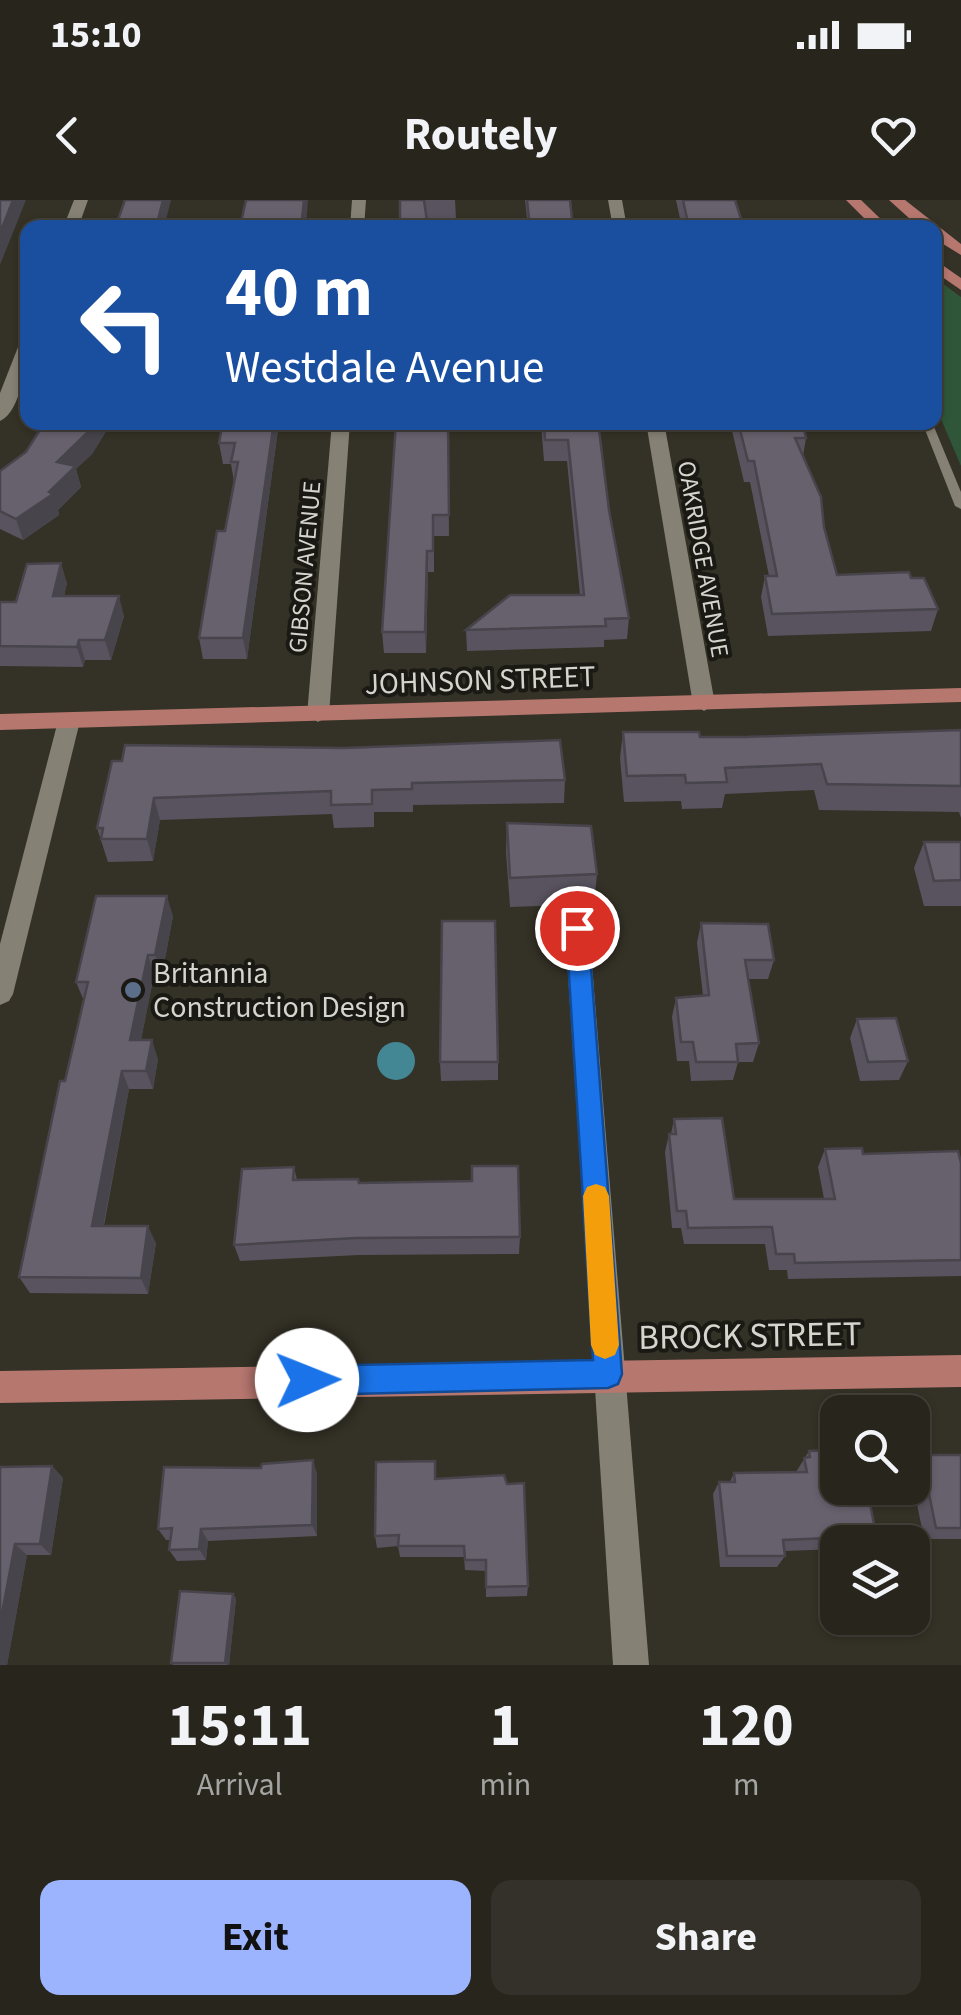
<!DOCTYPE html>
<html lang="en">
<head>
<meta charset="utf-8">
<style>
  body { margin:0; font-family:"Source Sans 3",sans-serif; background:#333129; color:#f1f3f6; height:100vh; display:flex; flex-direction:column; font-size:38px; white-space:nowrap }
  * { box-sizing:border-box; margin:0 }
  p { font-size:32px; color:#a4a5a3 }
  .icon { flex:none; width:55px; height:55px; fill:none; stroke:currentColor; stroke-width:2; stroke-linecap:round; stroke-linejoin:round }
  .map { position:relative; height:1465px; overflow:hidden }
  .details { display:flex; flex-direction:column; background:#27251c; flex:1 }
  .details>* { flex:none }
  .guide { position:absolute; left:20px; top:20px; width:922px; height:210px; border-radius:20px; box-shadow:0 2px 8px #0004,0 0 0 2px #43423b; background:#1a4fa0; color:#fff; overflow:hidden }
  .buttons { position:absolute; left:820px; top:1195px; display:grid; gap:20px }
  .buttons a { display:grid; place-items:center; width:110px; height:110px; border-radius:20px; background:#27251c; box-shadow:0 2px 8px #0004,0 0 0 2px #43423b; font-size:50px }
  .pin { position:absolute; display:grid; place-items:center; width:85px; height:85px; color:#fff; margin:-42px; border:5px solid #fff; border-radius:50%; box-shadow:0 2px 10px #0007 }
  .me { position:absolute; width:110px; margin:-55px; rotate:89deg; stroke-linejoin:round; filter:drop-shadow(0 0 8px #0008) }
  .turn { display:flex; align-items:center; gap:35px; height:210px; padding:0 40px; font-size:45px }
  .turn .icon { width:130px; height:130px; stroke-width:2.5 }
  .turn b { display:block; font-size:70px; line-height:85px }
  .eta { display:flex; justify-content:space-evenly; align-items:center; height:170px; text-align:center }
  .eta b { font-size:60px; font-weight:700; line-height:70px }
  .cta { display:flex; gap:20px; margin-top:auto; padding:20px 40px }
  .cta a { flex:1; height:115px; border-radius:20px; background:#9cb4fd; color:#111; font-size:40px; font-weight:700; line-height:115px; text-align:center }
  .cta a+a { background:#333129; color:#f1f3f6 }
  .status { display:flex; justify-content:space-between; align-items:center; height:70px; padding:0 50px; background:#27251c; direction:ltr }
  .status svg { height:28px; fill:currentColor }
  header { display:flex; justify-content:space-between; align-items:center; height:130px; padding:0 40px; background:#27251c; font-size:45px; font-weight:700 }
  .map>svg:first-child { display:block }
  .green { fill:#305639 }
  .water { fill:#438694 }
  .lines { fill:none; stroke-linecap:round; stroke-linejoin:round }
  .service { fill:#858174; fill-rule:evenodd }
  .minor { fill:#858174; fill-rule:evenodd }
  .primary { fill:#b6776f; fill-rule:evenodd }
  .wall { fill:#58535e }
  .shaded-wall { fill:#47444c }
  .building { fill:#66616d; stroke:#47444c; stroke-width:2.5 }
  .route { fill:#1a73e8; stroke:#114b97; stroke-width:2.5 }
  .slow { fill:#f59e0b }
  .service-dot { fill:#5c6f8a; stroke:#1a1914; stroke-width:4 }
  .labels { text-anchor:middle; stroke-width:8; stroke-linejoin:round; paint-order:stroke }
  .far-street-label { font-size:25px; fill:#d6d4cd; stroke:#1a1914 }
  .street-label { font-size:30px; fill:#d6d4cd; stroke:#1a1914 }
  .poi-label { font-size:30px; fill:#d6d4cd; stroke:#1a1914; text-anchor:start }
  .near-street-label { font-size:35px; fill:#d6d4cd; stroke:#1a1914 }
</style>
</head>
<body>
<div class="status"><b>15:10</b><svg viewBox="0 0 49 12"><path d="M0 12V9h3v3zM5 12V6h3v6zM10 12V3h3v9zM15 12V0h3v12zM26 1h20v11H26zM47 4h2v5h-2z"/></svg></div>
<header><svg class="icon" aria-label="back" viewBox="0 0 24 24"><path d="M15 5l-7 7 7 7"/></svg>Routely<svg class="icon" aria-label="heart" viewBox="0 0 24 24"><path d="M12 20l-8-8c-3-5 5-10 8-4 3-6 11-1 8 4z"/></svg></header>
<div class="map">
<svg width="961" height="1465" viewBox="0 0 961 1465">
  <rect width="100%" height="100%" fill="#343126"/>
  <polygon class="green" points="935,78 961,97 961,266 935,205"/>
  <circle class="water" cx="396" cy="861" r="19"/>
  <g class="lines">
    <polygon class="service" points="922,222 932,222 961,292 961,309 955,306"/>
    <g class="minor">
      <polygon points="74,0 88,0 78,28 63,28"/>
      <polygon points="352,0 366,0 364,28 350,28"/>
      <polygon points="608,0 622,0 627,28 613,28"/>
      <path d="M28 137C28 159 21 212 0 221V193L20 142Z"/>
      <polygon points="332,222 350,222 329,515 318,522 307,515"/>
      <polygon points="646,222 664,222 715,504 704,511 693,504"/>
      <polygon points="69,513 80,521 13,794 9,801 0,805 0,744 58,521"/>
      <polygon points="577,718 586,721 589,728 649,1465 613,1465 565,728 568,721"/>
    </g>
    <g class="primary">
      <polygon points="846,0 861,0 890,28 874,28"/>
      <polygon points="889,0 905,0 961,44 961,55 935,39 935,28 920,28"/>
      <polygon points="935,60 961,78 961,90 935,72"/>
      <polygon points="961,488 961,502 0,530 0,514"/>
      <polygon points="961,1155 961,1187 0,1203 0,1171"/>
    </g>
  </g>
  <g class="wall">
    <polygon points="246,0 306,28 241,28 241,23"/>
    <polygon points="400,0 455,0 456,19 427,19"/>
    <polygon points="525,0 570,0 573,28 528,28"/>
    <polygon points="676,0 735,0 744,28 682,28"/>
    <polygon points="279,222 247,459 203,459 199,438 225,331 234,282 231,264 223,264 219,243"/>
    <polygon points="448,222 449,336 434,336 434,372 428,372 426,453 384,453 382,432"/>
    <polygon points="541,222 598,222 609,310 629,418 627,439 604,440 604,447 467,451 466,430 580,395 567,261 544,261"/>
    <polygon points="730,222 802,222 806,238 803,256 837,375 911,378 938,409 931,431 768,436 761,397 765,376 769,376 750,282 744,282"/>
    <polygon points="93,253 76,269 81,287 58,310 59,315 23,340 0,329 0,271"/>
    <polygon points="67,383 64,396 124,416 111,460 85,460 83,467 0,466 0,402 16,402"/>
    <polygon points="961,530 961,618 959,612 819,610 814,590 725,594 722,608 682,609 681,601 624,602 620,558 623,532 700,537 744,537"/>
    <polygon points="112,561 565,580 564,603 413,605 413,612 374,612 374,627 334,628 332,614 160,620 153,661 108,662 97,628"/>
    <polygon points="507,623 597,674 594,704 510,707 506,652"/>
    <polygon points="924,642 961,642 961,706 924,706 914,668"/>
    <polygon points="173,716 162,775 154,775 141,840 158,859 153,889 129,889 104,1026 156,1043 148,1094 30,1093 19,1077 84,801 76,782"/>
    <polygon points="701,723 774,760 768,779 748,779 759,843 753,862 738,862 733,880 691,881 689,861 677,861 672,817 676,798 703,796 697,743"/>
    <polygon points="857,819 908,861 899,880 860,881 850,838"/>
    <polygon points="440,862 498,862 498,880 441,881"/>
    <polygon points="674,919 734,999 824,999 818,967 825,949 961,963 961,1076 788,1079 787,1070 769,1070 765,1044 684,1044 681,1028 672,1028 665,952 669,934 671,934"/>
    <polygon points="294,967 297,980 359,983 520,1037 519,1054 359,1055 240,1061 234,1045"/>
    <polygon points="809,1251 875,1329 865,1340 838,1342 838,1349 784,1351 785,1356 777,1367 720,1367 713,1294 719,1282 730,1282 734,1273 796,1272"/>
    <polygon points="921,1255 961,1255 961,1339 924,1339 912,1279 912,1266"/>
    <polygon points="52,1266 63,1278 51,1355 27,1355 7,1465 0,1267"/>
    <polygon points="317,1273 317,1336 208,1341 206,1360 177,1361 169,1350 170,1340 166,1340 158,1329"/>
    <polygon points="436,1279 528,1386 527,1396 486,1397 486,1371 465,1370 464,1357 400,1357 398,1346 377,1348 375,1336"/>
    <polygon points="233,1394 236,1399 229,1465 173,1465 171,1463"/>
  </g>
  <g class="shaded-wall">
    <polygon points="13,0 26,0 0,65 0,33"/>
    <polygon points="163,0 171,0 164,28 156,28"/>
    <polygon points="304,0 308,0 306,28 301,28"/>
    <polygon points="94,222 112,222 93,253 76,269 81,287 58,310 59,315 23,340 16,319 49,292 57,262"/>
    <polygon points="274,222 279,222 247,459 243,438"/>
    <polygon points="427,351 428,372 426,453 425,432"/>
    <polygon points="61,363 67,383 59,416 53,396"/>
    <polygon points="119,396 124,416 111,460 105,440"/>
    <polygon points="79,440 85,460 83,467 77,447"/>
    <polygon points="154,598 160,620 153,661 147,639"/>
    <polygon points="167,696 173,716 162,775 155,755"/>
    <polygon points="148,755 154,775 137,859 130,840"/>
    <polygon points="152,840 158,859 153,889 146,871"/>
    <polygon points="122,871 129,889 100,1043 92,1026"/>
    <polygon points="148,1026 156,1043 148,1094 141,1078"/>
    <polygon points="313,1260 317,1273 317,1336 312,1325"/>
    <polygon points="52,1266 63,1278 51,1355 40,1344"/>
    <polygon points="201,1329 208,1341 206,1360 199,1349"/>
    <polygon points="15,1344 27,1355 7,1465 0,1465 0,1424"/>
    <polygon points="233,1394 236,1399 229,1465 227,1465 225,1463"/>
  </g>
  <g class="building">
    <polygon points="0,0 13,0 0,33"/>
    <polygon points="125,0 163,0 156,28 115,28"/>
    <polygon points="246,0 304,0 301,28 268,28 269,23 241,23"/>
    <polygon points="400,0 424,0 428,28 400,28"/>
    <polygon points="527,0 570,0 573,28 530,28"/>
    <polygon points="683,0 735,0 744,28 689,28"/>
    <polygon points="45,222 94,222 88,232 57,262 76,266 49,292 53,294 16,319 0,311 0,271 26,252"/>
    <polygon points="223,222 274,222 243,438 199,438 217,331 225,331 238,262 231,262 235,243 219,243"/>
    <polygon points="396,222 448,222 449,315 433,315 433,351 427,351 425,432 382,432"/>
    <polygon points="544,222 598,222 609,310 629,418 605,419 606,426 466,430 510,395 584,395 568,240 545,240"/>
    <polygon points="738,222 802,222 806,238 795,238 821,297 824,327 837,375 909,372 911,378 924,378 938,409 772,414 765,376 777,376 754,261 748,261"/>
    <polygon points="61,363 53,396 119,396 105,440 79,440 77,447 0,446 0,402 16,402 27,364"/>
    <polygon points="961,530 961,586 827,584 821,564 725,568 727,582 686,583 685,575 627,576 623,532 699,532 700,537 744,537"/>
    <polygon points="560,540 565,580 412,583 412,589 372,590 372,604 331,605 331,591 154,598 147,639 101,639 103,628 97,628 112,561 122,561 125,545 344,548"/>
    <polygon points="507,623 591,626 597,674 510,678"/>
    <polygon points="924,642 961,642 961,680 934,681"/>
    <polygon points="96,696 167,696 155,755 148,755 130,840 152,840 146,871 122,871 92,1026 148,1026 141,1078 19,1077 60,881 65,881 88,782 76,782"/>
    <polygon points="442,721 495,721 498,862 440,862"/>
    <polygon points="701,723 768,724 774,760 745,760 759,843 736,844 738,862 696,862 693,842 681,842 676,798 709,795"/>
    <polygon points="896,818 908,861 868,862 857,819"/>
    <polygon points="722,918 734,999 835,999 825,949 862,948 863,954 958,951 961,963 961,1060 795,1063 794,1054 776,1054 772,1027 688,1028 686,1011 677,1011 669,934 676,934 674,919"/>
    <polygon points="472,966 518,966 520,1037 356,1038 234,1045 242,969 294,967 293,980 358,979 359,983 472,981"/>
    <polygon points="838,1250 838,1288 867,1288 875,1329 851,1329 853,1337 783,1340 785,1356 727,1356 719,1282 735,1282 734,1273 807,1272 804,1258 810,1257 809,1251"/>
    <polygon points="921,1255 961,1255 961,1328 936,1328"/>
    <polygon points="313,1260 312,1325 201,1329 199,1349 169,1350 172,1328 158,1329 164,1267 261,1268 262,1264"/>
    <polygon points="435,1261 435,1279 504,1275 507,1284 524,1283 528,1386 486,1387 486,1360 465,1360 464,1346 398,1346 399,1335 375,1336 376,1262"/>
    <polygon points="52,1266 40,1344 15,1344 0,1424 0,1267"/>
    <polygon points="180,1391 233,1394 225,1463 171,1463"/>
  </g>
  <polygon class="route" points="577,719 588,728 622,1174 618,1184 608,1188 307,1195 297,1190 292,1180 297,1170 307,1166 593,1160 566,728"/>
  <polygon class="slow" points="596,984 605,987 609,996 619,1145 615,1155 605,1159 595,1155 591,1145 583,996 587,987"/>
  <circle class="service-dot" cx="133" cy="790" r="10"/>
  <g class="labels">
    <g class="far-street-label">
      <text transform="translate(704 359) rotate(80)" y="9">OAKRIDGE AVENUE</text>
      <text transform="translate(304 367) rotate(-85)" y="9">GIBSON AVENUE</text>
    </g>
    <g class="street-label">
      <text transform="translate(480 480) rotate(-2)" y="10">JOHNSON STREET</text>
    </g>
    <g class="poi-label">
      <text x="153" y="783">Britannia<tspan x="153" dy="34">Construction Design</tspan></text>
    </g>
    <g class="near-street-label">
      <text transform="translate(750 1135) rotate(-1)" y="12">BROCK STREET</text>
    </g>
  </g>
</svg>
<div class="buttons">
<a><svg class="icon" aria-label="search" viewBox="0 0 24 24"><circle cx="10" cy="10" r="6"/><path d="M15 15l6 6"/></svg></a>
<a><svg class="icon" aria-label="layers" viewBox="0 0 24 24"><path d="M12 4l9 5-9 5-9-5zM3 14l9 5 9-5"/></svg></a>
</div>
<div class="pin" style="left:577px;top:728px;background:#d93025"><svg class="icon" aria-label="arrive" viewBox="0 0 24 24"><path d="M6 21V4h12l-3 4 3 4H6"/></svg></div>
<svg class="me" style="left:307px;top:1180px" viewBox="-20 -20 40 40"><circle r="19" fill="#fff"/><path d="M0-13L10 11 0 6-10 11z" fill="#1a73e8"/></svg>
<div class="guide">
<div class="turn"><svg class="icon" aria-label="left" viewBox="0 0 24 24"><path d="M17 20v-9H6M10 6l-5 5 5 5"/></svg><div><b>40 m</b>Westdale Avenue</div></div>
</div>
</div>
<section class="details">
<div class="eta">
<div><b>15:11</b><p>Arrival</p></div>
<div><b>1</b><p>min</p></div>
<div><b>120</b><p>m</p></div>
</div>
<div class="cta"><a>Exit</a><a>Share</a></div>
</section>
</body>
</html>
